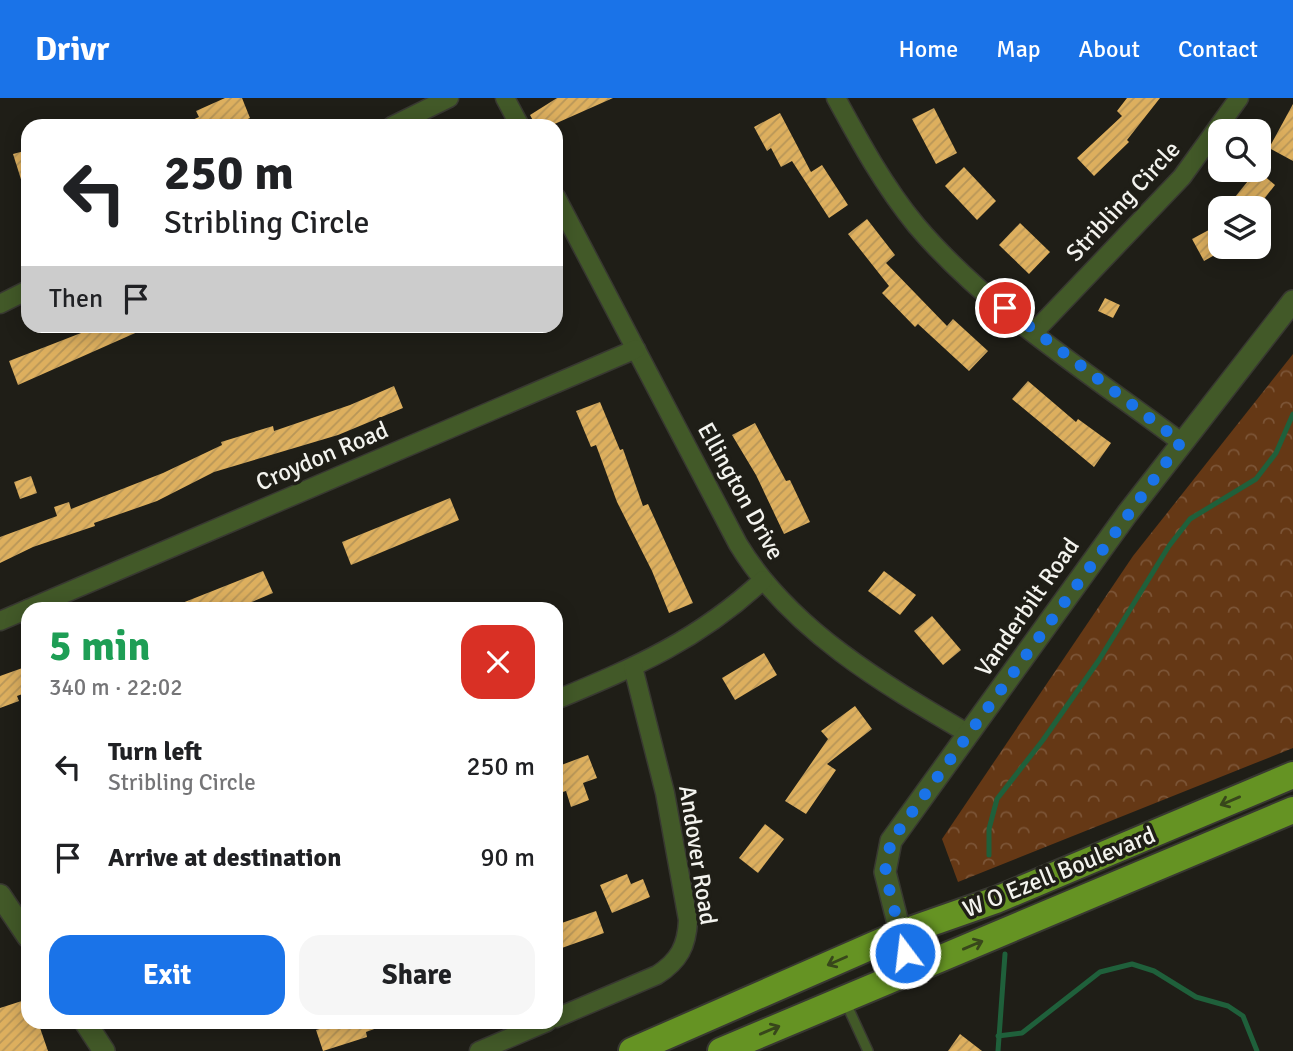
<!DOCTYPE html>
<html lang="en">
<head>
<meta charset="utf-8">
<style>
  body { margin:0; font-family:Signika,sans-serif; background:#f6f6f6; color:#202124; height:100vh; display:flex; flex-direction:column; font-size:26px; white-space:nowrap }
  * { box-sizing:border-box; margin:0 }
  p { font-size:23px; color:#757577 }
  .icon { flex:none; width:38px; height:38px; fill:none; stroke:currentColor; stroke-width:2; stroke-linecap:round; stroke-linejoin:round }
  .map { position:relative; flex:1; overflow:hidden }
  .panel { position:absolute; left:21px; top:504px; width:542px; height:427px; display:flex; flex-direction:column; background:#fff; border-radius:21px; box-shadow:0 4px 18px #0003 }
  .panel>* { flex:none }
  .guide { position:absolute; left:21px; top:21px; width:542px; height:214px; border-radius:21px; box-shadow:0 4px 18px #0003; background:#fff; color:#202124; overflow:hidden }
  .fabs { position:absolute; left:1208px; top:21px; display:grid; gap:14px }
  .fabs a { display:grid; place-items:center; width:63px; height:63px; border-radius:14px; background:#fff; box-shadow:0 4px 18px #0003; font-size:35px }
  .pin { position:absolute; display:grid; place-items:center; width:60px; height:60px; color:#fff; margin:-30px; border:4px solid #fff; border-radius:50%; box-shadow:0 2px 7px #0007 }
  .me { position:absolute; width:77px; margin:-38px; rotate:345deg; stroke-linejoin:round; filter:drop-shadow(0 0 5px #0008) }
  .turn { display:flex; align-items:center; gap:24px; height:147px; padding:0 28px; font-size:32px }
  .turn .icon { width:91px; height:91px; stroke-width:2.5 }
  .turn b { display:block; font-size:49px; line-height:60px }
  .then { display:flex; align-items:center; height:66px; padding:0 28px; background:#0003; gap:14px; font-size:26px }
  .round { display:grid; place-items:center; flex:none; width:74px; height:74px; border-radius:21px; background:#f6f6f6 }
  .overview { display:flex; align-items:center; justify-content:space-between; height:119px; padding:0 28px }
  h1 { font-size:42px; font-weight:800; line-height:52px; color:#1e9e55 }
  .action { display:flex; gap:14px; margin-top:auto; padding:14px 28px }
  .action a { flex:1; height:80px; border-radius:21px; background:#1a73e8; color:#fff; font-size:28px; font-weight:800; line-height:80px; text-align:center }
  .action a+a { background:#f6f6f6; color:#202124 }
  ul { padding:0; list-style:none }
  li { display:flex; align-items:center; gap:21px; height:91px; padding:0 28px }
  li div { flex:1 }
  li b { display:block; font-size:26px }
  li em { font-style:normal }
  header { display:flex; align-items:center; gap:42px; box-sizing:border-box; height:98px; padding:0 35px; background:#1a73e8; color:#fff }
  header strong { font-size:33px }
  nav { display:flex; gap:38px; margin-inline-start:auto; font-size:24px }
  .map>svg:first-child { display:block }
  .forest { fill:url(#forest-crowns) }
  .lines { fill:none; stroke-linecap:round; stroke-linejoin:round }
  .stream { stroke:#1f603b; stroke-width:5 }
  .building { fill:url(#building-hatch) }
  .service-casing { stroke:#383831; stroke-width:12 }
  .minor-casing { stroke:#383831; stroke-width:21 }
  .tertiary-casing { stroke:#383831; stroke-width:24 }
  .primary-casing { stroke:#383831; stroke-width:30 }
  .service { stroke:#425928; stroke-width:9 }
  .minor { stroke:#425928; stroke-width:18 }
  .tertiary { stroke:#425928; stroke-width:21 }
  .primary { stroke:#659323; stroke-width:26 }
  .oneway { stroke:#38471b }
  .route { stroke:#1a73e8; stroke-width:12; stroke-dasharray:0 21.6 }
  .labels { text-anchor:middle; stroke-width:7; stroke-linejoin:round; paint-order:stroke }
  .street-label { font-size:24px; fill:#f3f3ee; stroke:#1f1e17 }
</style>
</head>
<body>
<header>
<strong>Drivr</strong>
<nav><a>Home</a><a>Map</a><a>About</a><a>Contact</a></nav>
</header>
<div class="map">
<svg width="1293" height="953" viewBox="0 0 1293 953">
  <defs>
    <pattern id="forest-crowns" width="20" height="18" patternUnits="userSpaceOnUse" patternTransform="scale(1.75)"><rect width="20" height="18" fill="#653815"/><path d="M2 6a3 3 0 1 1 6 0M12 15a3 3 0 1 1 6 0" fill="none" stroke="#7c5537"/></pattern>
    <pattern id="building-hatch" width="6" height="6" patternUnits="userSpaceOnUse" patternTransform="scale(1.75)"><rect width="6" height="6" fill="#ddaf5e"/><path d="M-1 1l2-2M0 6l6-6M5 7l2-2" fill="none" stroke="#b89658"/></pattern>
  </defs>
  <rect width="100%" height="100%" fill="#1f1e17"/>
  <polygon class="forest" points="1293,256 1293,650 958,784 942,741 1133,458"/>
  <g class="lines">
    <g class="stream">
      <polyline points="989,757 989,731 997,701 1043,642 1099,562 1169,448 1190,421 1256,381 1276,355 1293,316"/>
      <polyline points="998,938 1022,935 1100,874 1132,866 1154,873 1196,899 1228,908 1243,918 1257,953"/>
      <polyline points="998,953 1005,856"/>
    </g>
  </g>
  <g class="building">
    <polygon points="225,0 242,0 250,20 232,28 179,28 199,19 196,13"/>
    <polygon points="557,0 613,0 550,28 536,28 530,17"/>
    <polygon points="1127,0 1160,0 1127,42 1129,44 1094,78 1077,60 1122,18 1117,13"/>
    <polygon points="1293,6 1293,63 1269,50"/>
    <polygon points="934,10 957,55 936,66 912,21"/>
    <polygon points="780,15 811,74 822,67 848,107 829,120 792,63 781,69 771,50 767,53 754,29"/>
    <polygon points="28,52 28,94 25,94 13,56"/>
    <polygon points="964,69 996,103 977,122 945,88"/>
    <polygon points="1257,72 1275,87 1257,110 1226,110"/>
    <polygon points="867,121 895,157 886,165 947,228 953,221 988,253 969,273 918,226 915,229 882,195 889,188 848,136"/>
    <polygon points="1020,125 1050,154 1029,176 999,147"/>
    <polygon points="1220,126 1220,154 1204,163 1192,141"/>
    <polygon points="1105,200 1120,207 1113,220 1098,213"/>
    <polygon points="85,228 151,228 18,287 9,263 81,235 79,230"/>
    <polygon points="1028,283 1076,324 1078,321 1111,345 1094,369 1012,301"/>
    <polygon points="394,288 403,310 338,337 214,374 157,403 94,425 95,428 33,449 0,465 0,439 57,418 54,409 69,404 71,411 163,375 222,347 221,344 273,328 274,333 350,307"/>
    <polygon points="600,304 620,352 623,351 643,408 648,406 693,505 669,515 652,473 617,404 596,347 591,349 576,313"/>
    <polygon points="755,325 786,383 790,382 810,424 784,436 756,377 732,337"/>
    <polygon points="31,378 37,395 20,401 14,384"/>
    <polygon points="450,400 459,422 351,467 342,444"/>
    <polygon points="263,473 273,495 235,511 167,511"/>
    <polygon points="884,473 916,497 900,517 868,493"/>
    <polygon points="932,518 961,552 943,567 914,533"/>
    <polygon points="764,555 777,577 735,602 722,580"/>
    <polygon points="28,568 28,594 17,598 19,603 0,610 0,578"/>
    <polygon points="855,608 872,631 827,666 836,672 806,716 785,703 828,641 821,633"/>
    <polygon points="588,657 597,680 583,685 589,702 571,709 566,693 556,696 556,669"/>
    <polygon points="765,726 784,741 758,775 739,760"/>
    <polygon points="627,776 631,786 643,781 650,799 612,815 600,787"/>
    <polygon points="596,813 604,835 559,851 556,827"/>
    <polygon points="28,901 28,924 38,924 48,953 0,953 0,910"/>
    <polygon points="341,924 388,924 388,926 366,934 367,939 323,953 316,932"/>
    <polygon points="960,936 982,953 948,953"/>
  </g>
  <g class="lines">
    <defs>
      <polyline id="service" points="845,903 868,953"/>
      <g id="minor">
        <polyline points="505,0 520,28"/>
        <path d="M836 0C860 44 884 88 916 127 988 212 1092 277 1181 344"/>
        <polyline points="392,28 449,0"/>
        <path d="M556 99 738 446C790 532 885 587 969 636"/>
        <polyline points="0,206 28,192"/>
        <polyline points="1035,233 1182,79 1239,0"/>
        <polyline points="28,511 636,251"/>
        <polyline points="0,523 28,511"/>
        <path d="M556 602C637 568 697 543 763 482"/>
        <path d="M556 920 657 877C679 863 687 848 688 822L665 695 633 569"/>
        <polyline points="479,953 547,924"/>
      </g>
      <g id="tertiary">
        <polyline points="0,797 28,839"/>
        <polyline points="910,873 885,774 891,743 1127,416 1293,203"/>
        <polyline points="85,924 104,953"/>
      </g>
      <g id="primary">
        <polyline points="632,953 899,836 996,802 1293,677"/>
        <polyline points="721,953 1293,712"/>
      </g>
    </defs>
    <use href="#service" class="service-casing"/>
    <use href="#minor" class="minor-casing"/>
    <use href="#tertiary" class="tertiary-casing"/>
    <use href="#primary" class="primary-casing"/>
    <use href="#service" class="service"/>
    <use href="#minor" class="minor"/>
    <use href="#tertiary" class="tertiary"/>
    <use href="#primary" class="primary"/>
  </g>
  <defs><path id="oneway-shaft" d="M-6 0H5M1.5-3L5.5 0L1.5 3" fill="none" stroke-width="1.6" stroke-linecap="round" stroke-linejoin="round" transform="scale(1.75)"/></defs>
  <g class="oneway">
    <use href="#oneway-shaft" transform="translate(1230 703) rotate(157)"/>
    <use href="#oneway-shaft" transform="translate(973 847) rotate(-23)"/>
    <use href="#oneway-shaft" transform="translate(837 863) rotate(156)"/>
    <use href="#oneway-shaft" transform="translate(770 932) rotate(-23)"/>
  </g>
  <g class="lines">
    <polyline class="route" points="905,855 885,774 891,743 1181,344 1005,210"/>
  </g>
  <g class="labels">
    <g class="street-label">
      <text transform="translate(1123 103) rotate(-47)" y="8">Stribling Circle</text>
      <text transform="translate(322 358) rotate(-23)" y="8">Croydon Road</text>
      <text transform="translate(741 393) rotate(61)" y="8">Ellington Drive</text>
      <text transform="translate(1027 509) rotate(-55)" y="8">Vanderbilt Road</text>
      <text transform="translate(698 757) rotate(81)" y="8">Andover Road</text>
      <text transform="translate(1059 774) rotate(-22)" y="8">W O Ezell Boulevard</text>
    </g>
  </g>
</svg>
<div class="fabs">
<a><svg class="icon" aria-label="search" viewBox="0 0 24 24"><circle cx="10" cy="10" r="6"/><path d="M15 15l6 6"/></svg></a>
<a><svg class="icon" aria-label="layers" viewBox="0 0 24 24"><path d="M12 4l9 5-9 5-9-5zM3 14l9 5 9-5"/></svg></a>
</div>
<div class="pin" style="left:1005px;top:210px;background:#d93025"><svg class="icon" aria-label="arrive" viewBox="0 0 24 24"><path d="M6 21V4h12l-3 4 3 4H6"/></svg></div>
<svg class="me" style="left:905px;top:855px" viewBox="-20 -20 40 40"><circle r="17" fill="#1a73e8" stroke="#fff" stroke-width="3"/><path d="M0-11L8 9 0 5-8 9z" fill="#fff"/></svg>
<div class="guide">
<div class="turn"><svg class="icon" aria-label="left" viewBox="0 0 24 24"><path d="M17 20v-9H6M10 6l-5 5 5 5"/></svg><div><b>250 m</b>Stribling Circle</div></div>
<div class="then">Then<svg class="icon" aria-label="arrive" viewBox="0 0 24 24"><path d="M6 21V4h12l-3 4 3 4H6"/></svg></div>
</div>
<section class="panel">
<div class="overview"><div><h1>5 min</h1><p>340 m · 22:02</p></div><a class="round" style="background:#d93025;color:#fff"><svg class="icon" aria-label="close" viewBox="0 0 24 24"><path d="M6 6l12 12M18 6L6 18"/></svg></a></div>
<ul>
<li><svg class="icon" aria-label="left" viewBox="0 0 24 24"><path d="M17 20v-9H6M10 6l-5 5 5 5"/></svg><div><b>Turn left</b><p>Stribling Circle</p></div><em>250 m</em></li>
<li><svg class="icon" aria-label="arrive" viewBox="0 0 24 24"><path d="M6 21V4h12l-3 4 3 4H6"/></svg><div><b>Arrive at destination</b></div><em>90 m</em></li>
</ul>
<div class="action"><a>Exit</a><a>Share</a></div>
</section>
</div>
</body>
</html>
